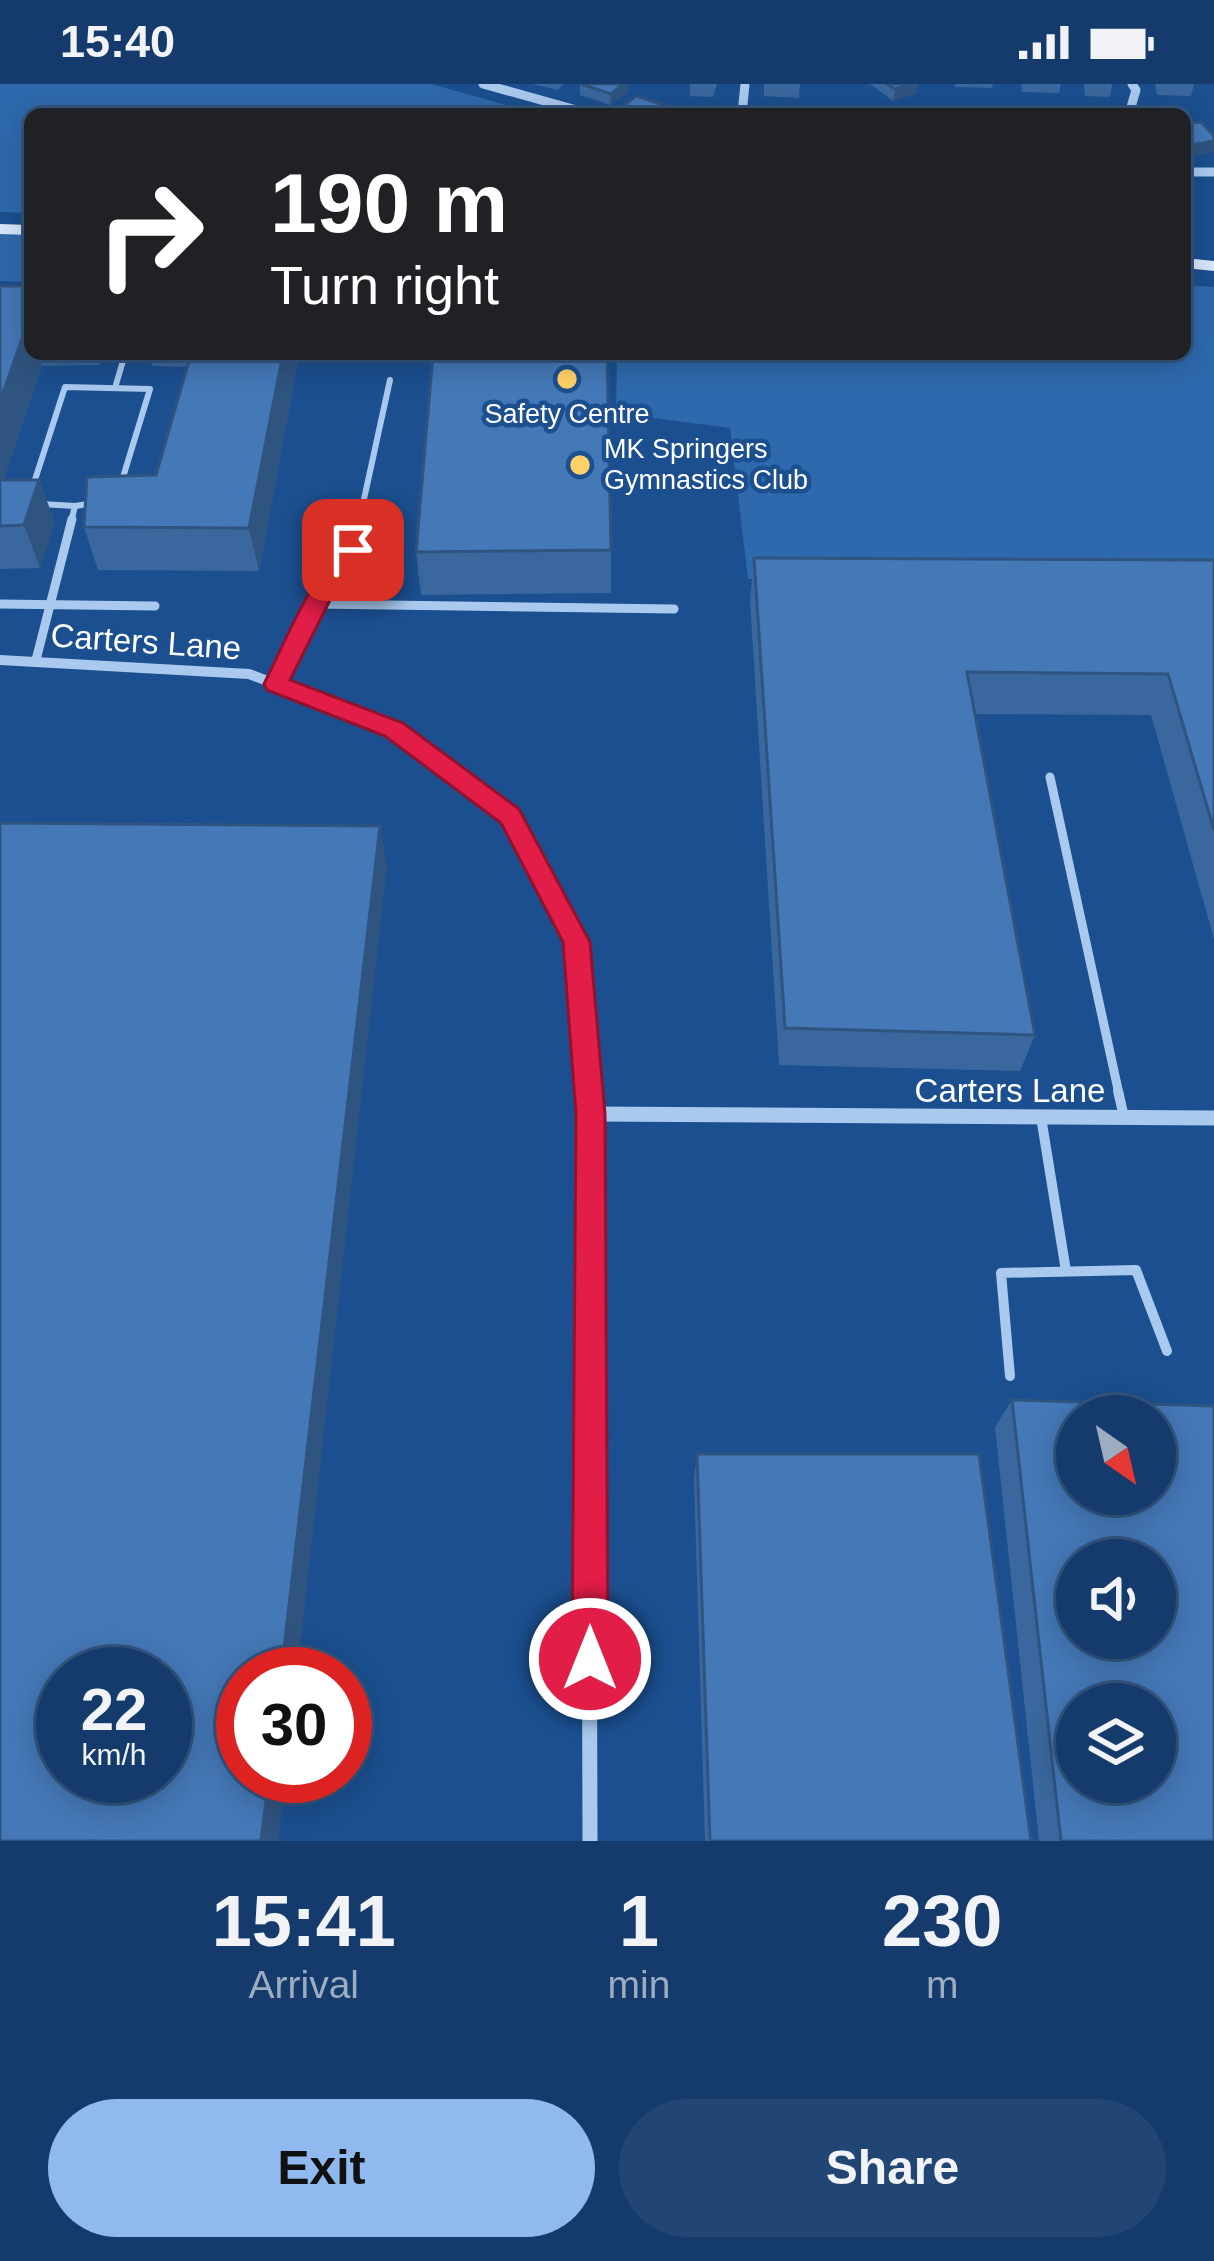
<!DOCTYPE html>
<html lang="en">
<head>
<meta charset="utf-8">
<style>
  body { margin:0; font-family:Helvetica,sans-serif; background:#214673; color:#f1f3f6; height:100vh; display:flex; flex-direction:column; font-size:45px; white-space:nowrap }
  * { box-sizing:border-box; margin:0 }
  p { font-size:39px; color:#9dadc1 }
  .icon { flex:none; width:66px; height:66px; fill:none; stroke:currentColor; stroke-width:2; stroke-linecap:round; stroke-linejoin:round }
  .map { position:relative; height:1757px; overflow:hidden }
  .details { display:flex; flex-direction:column; background:#143b6b; flex:1 }
  .details>* { flex:none }
  .hud { position:absolute; left:24px; top:24px; width:1167px; height:252px; border-radius:18px; box-shadow:0 6px 30px #0003,0 0 0 3px #33557e; background:#202124; color:#fff; overflow:hidden }
  .needle { width:78px; rotate:146deg }
  .buttons { position:absolute; left:1056px; top:1311px; display:grid; gap:24px }
  .buttons a { display:grid; place-items:center; width:120px; height:120px; border-radius:50%; background:#143b6b; box-shadow:0 6px 30px #0003,0 0 0 3px #33557e; font-size:60px }
  .speed { position:absolute; left:36px; top:1563px; display:flex; gap:24px; font-size:60px; font-weight:700; text-align:center }
  .speed>* { display:grid; place-content:center; width:156px; height:156px; border-radius:50%; background:#143b6b; box-shadow:0 6px 30px #0003,0 0 0 3px #33557e; line-height:1 }
  .speed small { font-size:30px; font-weight:400 }
  .speed .limit { border:18px solid #d22; background:#fff; color:#111 }
  .pin { position:absolute; display:grid; place-items:center; width:102px; height:102px; color:#fff; margin:-51px; border-radius:24px; box-shadow:0 6px 18px #0006 }
  .me { position:absolute; width:132px; margin:-66px; rotate:0deg; stroke-linejoin:round; filter:drop-shadow(0 0 9px #0008) }
  .turn { display:flex; align-items:center; gap:42px; height:252px; padding:0 48px; font-size:54px }
  .turn .icon { width:156px; height:156px; stroke-width:2.5 }
  .turn b { display:block; font-size:84px; line-height:102px }
  .eta { display:flex; justify-content:space-evenly; align-items:center; height:204px; text-align:center }
  .eta b { font-size:72px; font-weight:600; line-height:84px }
  .button { display:flex; gap:24px; margin-top:auto; padding:24px 48px }
  .button a { flex:1; height:138px; border-radius:72px; background:#90b9f0; color:#111; font-size:48px; font-weight:600; line-height:138px; text-align:center }
  .button a+a { background:#214673; color:#f1f3f6 }
  .status { display:flex; justify-content:space-between; align-items:center; height:84px; padding:0 60px; background:#143b6b; direction:ltr }
  .status svg { height:33px; fill:currentColor }
  .map>svg:first-child { display:block }
  .green { fill:#2e69ad }
  .lines { fill:none; stroke-linecap:round; stroke-linejoin:round }
  .lane-far2 { stroke:#a9c9ee; stroke-width:6 }
  .lane-far1 { stroke:#a9c9ee; stroke-width:9 }
  .lane { stroke:#a9c9ee; stroke-width:10 }
  .street-far2 { stroke:#a9c9ee; stroke-width:9 }
  .street-far1 { stroke:#a9c9ee; stroke-width:10 }
  .street { stroke:#a9c9ee; stroke-width:15 }
  .secondary { fill:#d6e6fa; fill-rule:evenodd }
  .wall { fill:#3a679d }
  .shaded-wall { fill:#305480 }
  .building { fill:#4478b7; stroke:#305480; stroke-width:3; fill-rule:evenodd }
  .route { fill:#e11d48; stroke:#92132f; stroke-width:3 }
  .poi-dot { fill:#ffd166; stroke:#1b4f8f; stroke-width:4.5 }
  .labels { text-anchor:middle; stroke-width:9; stroke-linejoin:round; paint-order:stroke }
  .far-poi-label { font-size:27px; fill:#fff; stroke:#1b4f8f }
  .street-label { font-size:33px; fill:#fff; stroke:#1b4f8f }
</style>
</head>
<body>
<div class="status"><b>15:40</b><svg viewBox="0 0 49 12"><path d="M0 12V9h3v3zM5 12V6h3v6zM10 12V3h3v9zM15 12V0h3v12zM26 1h20v11H26zM47 4h2v5h-2z"/></svg></div>
<div class="map">
<svg width="1214" height="1757" viewBox="0 0 1214 1757">
  <rect width="100%" height="100%" fill="#1b4f8f"/>
  <g class="green">
    <polygon points="0,0 431,0 539,30 30,30 30,129 0,128"/>
    <polygon points="0,145 30,146 30,198 0,197"/>
    <polygon points="1185,201 1214,203 1214,499 748,495 730,344 616,329 617,270 1185,270"/>
  </g>
  <g class="lines">
    <g class="lane-far2">
      <polyline points="115,304 125,270"/>
      <polyline points="32,405 65,303 150,305 120,403"/>
      <polyline points="41,420 75,422 71,438"/>
      <polyline points="75,422 94,419"/>
      <polyline points="359,438 390,296"/>
    </g>
    <g class="lane-far1">
      <polyline points="0,520 155,522"/>
      <polyline points="316,520 674,525"/>
      <polyline points="36,576 72,435"/>
      <polyline points="276,600 325,503 353,466 360,435"/>
      <polyline points="1050,693 1119,1010"/>
    </g>
    <g class="lane">
      <polyline points="1118,1007 1124,1033"/>
      <polyline points="1041,1033 1066,1187"/>
      <polyline points="1010,1292 1001,1189 1136,1186 1167,1267"/>
    </g>
    <g class="street-far2">
      <polyline points="483,0 591,30"/>
      <polyline points="742,30 745,0"/>
      <polyline points="1129,30 1136,6 1132,0"/>
      <polyline points="1185,88 1214,88"/>
    </g>
    <polyline class="street-far1" points="0,576 249,590 394,645 510,732 577,858 588,1010"/>
    <g class="street">
      <polyline points="588,1007 590,1757"/>
      <polyline points="590,1030 1214,1034"/>
    </g>
    <g class="secondary">
      <polygon points="0,140 30,141 30,151 0,150"/>
      <polygon points="1185,174 1214,177 1214,187 1185,184"/>
    </g>
  </g>
  <g class="wall">
    <polygon points="532,0 563,0 558,6"/>
    <polygon points="580,0 628,0 628,8 610,21 580,11"/>
    <polygon points="690,0 717,0 713,13 690,12"/>
    <polygon points="764,0 800,0 799,14 764,12"/>
    <polygon points="870,0 918,0 916,9 893,17"/>
    <polygon points="955,0 993,0 992,4 955,3"/>
    <polygon points="1021,0 1061,0 1059,9 1022,8"/>
    <polygon points="1084,0 1112,0 1110,13 1085,12"/>
    <polygon points="1155,0 1194,0 1191,12 1157,11"/>
    <polygon points="623,22 667,30 623,30"/>
    <polygon points="0,202 30,202 30,270 102,270 99,281 42,282 3,396 39,396 55,439 40,484 0,485"/>
    <polygon points="149,270 299,270 259,487 98,486 84,443 156,391 187,283 152,282"/>
    <polygon points="611,466 611,509 421,511 416,468"/>
    <polygon points="754,474 1214,476 1214,855 1151,631 975,630 1035,951 1020,987 779,981 750,517"/>
    <polygon points="1012,1316 1214,1757 1039,1757 995,1343"/>
    <polygon points="697,1370 1031,1757 705,1757 694,1396"/>
  </g>
  <g class="shaded-wall">
    <polygon points="623,0 628,0 628,8 610,21 611,10"/>
    <polygon points="911,0 918,0 916,9 893,17 895,5"/>
    <polygon points="1214,57 1214,68 1185,73 1185,62"/>
    <polygon points="28,238 30,245 30,270 38,270 42,282 0,406 0,317"/>
    <polygon points="283,270 299,270 259,487 249,444"/>
    <polygon points="39,396 55,439 40,484 24,441"/>
    <polygon points="380,742 387,782 297,1590 281,1590"/>
    <polygon points="269,1692 286,1692 278,1757 261,1757"/>
  </g>
  <g class="building">
    <polygon points="581,0 623,0 611,10"/>
    <polygon points="887,0 911,0 895,5"/>
    <polygon points="636,12 667,22 656,30 647,30 623,22"/>
    <polygon points="695,26 720,27 719,30 694,30"/>
    <polygon points="1201,38 1214,52 1214,57 1185,62 1185,40"/>
    <polygon points="0,202 30,202 30,238 28,238 0,317"/>
    <polygon points="191,270 283,270 249,444 84,443 87,393 156,391"/>
    <polygon points="433,270 607,270 611,466 416,468"/>
    <polygon points="0,396 39,396 24,441 0,442"/>
    <polygon points="754,474 1214,476 1214,746 1168,590 967,588 1035,951 785,944"/>
    <path d="M0 739 380 742 281 1590H243V1692H269L261 1757H0ZM63 1590H165V1692H63Z"/>
    <path d="M1012 1316 1214 1322V1757H1061ZM1077 1332H1155V1410H1077ZM1077 1476H1155V1554H1077ZM1077 1620H1155V1698H1077Z"/>
    <polygon points="697,1370 979,1370 1031,1757 710,1757"/>
  </g>
  <path class="route" d="M353 459 364 466 335 506 290 596 403 639 519 725 590 858 605 1030 608 1575 602 1588 590 1593 577 1588 572 1575 576 1030 563 858 501 739 385 652 267 606 264 600C282 565 318 473 353 459Z"/>
  <g class="poi-dot">
    <circle cx="567" cy="295" r="12"/>
    <circle cx="580" cy="381" r="12"/>
  </g>
  <g class="labels">
    <g class="far-poi-label">
      <text x="567" y="339">Safety Centre</text>
      <text x="604" y="374" text-anchor="start">MK Springers<tspan x="604" dy="31">Gymnastics Club</tspan></text>
    </g>
    <g class="street-label">
      <text transform="translate(146 557) rotate(4)" y="12">Carters Lane</text>
      <text x="1010" y="1018">Carters Lane</text>
    </g>
  </g>
</svg>
<div class="buttons">
<a><svg class="needle" viewBox="-14 -14 28 28"><path d="M0-13l5 13h-10z" fill="#e53935"/><path d="M0 13l5-13h-10z" fill="#9dadc1"/></svg></a>
<a><svg class="icon" aria-label="sound" viewBox="0 0 24 24"><path d="M4 9h4l5-4v14l-5-4H4zM17 9q2 3 0 6"/></svg></a>
<a><svg class="icon" aria-label="layers" viewBox="0 0 24 24"><path d="M12 4l9 5-9 5-9-5zM3 14l9 5 9-5"/></svg></a>
</div>
<div class="speed"><div>22<small>km/h</small></div><div class="limit">30</div></div>
<div class="pin" style="left:353px;top:466px;background:#d93025"><svg class="icon" aria-label="arrive" viewBox="0 0 24 24"><path d="M6 21V4h12l-3 4 3 4H6"/></svg></div>
<svg class="me" style="left:590px;top:1575px" viewBox="-20 -20 40 40"><circle r="17" fill="#e11d48" stroke="#fff" stroke-width="3"/><path d="M0-11L8 9 0 5-8 9z" fill="#fff"/></svg>
<div class="hud">
<div class="turn"><svg class="icon" aria-label="right" viewBox="0 0 24 24"><path d="M7 20v-9h11M14 6l5 5-5 5"/></svg><div><b>190 m</b>Turn right</div></div>
</div>
</div>
<section class="details">
<div class="eta">
<div><b>15:41</b><p>Arrival</p></div>
<div><b>1</b><p>min</p></div>
<div><b>230</b><p>m</p></div>
</div>
<div class="button"><a>Exit</a><a>Share</a></div>
</section>
</body>
</html>
